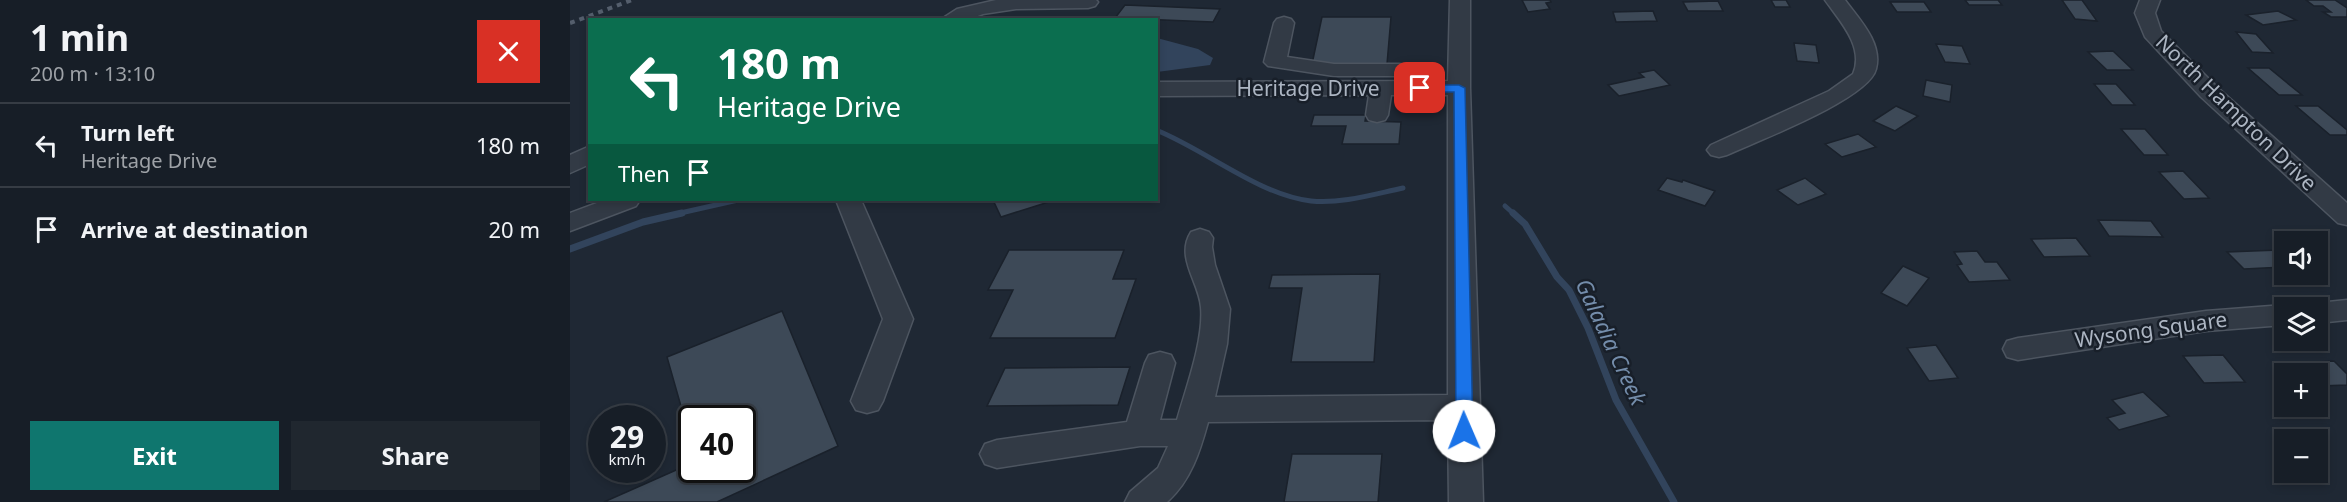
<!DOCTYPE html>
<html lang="en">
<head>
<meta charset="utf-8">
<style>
  body { margin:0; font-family:"Noto Sans",sans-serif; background:#20272f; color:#f1f3f6; height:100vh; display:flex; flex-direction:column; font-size:22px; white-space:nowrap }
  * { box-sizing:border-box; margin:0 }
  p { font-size:20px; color:#9ea2a7 }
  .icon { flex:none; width:33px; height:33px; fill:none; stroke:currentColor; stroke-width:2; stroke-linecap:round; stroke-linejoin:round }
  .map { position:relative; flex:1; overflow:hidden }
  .drawer { display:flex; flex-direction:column; background:#171e27; width:570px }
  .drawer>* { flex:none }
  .hud { position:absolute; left:18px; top:18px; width:570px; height:183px; border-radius:0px; box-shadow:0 3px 9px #0003,0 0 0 2px #363c44; background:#0b6e4f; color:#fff; overflow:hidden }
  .fabs { position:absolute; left:1704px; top:231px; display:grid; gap:12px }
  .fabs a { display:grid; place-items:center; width:54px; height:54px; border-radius:0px; background:#171e27; box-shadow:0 3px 9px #0003,0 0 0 2px #363c44; font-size:30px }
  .speed { position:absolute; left:18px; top:405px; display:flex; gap:12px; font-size:30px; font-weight:700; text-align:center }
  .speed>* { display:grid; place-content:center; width:78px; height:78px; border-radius:50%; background:#171e27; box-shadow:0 3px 9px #0003,0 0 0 2px #363c44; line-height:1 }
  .speed small { font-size:15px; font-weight:400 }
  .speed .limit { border:3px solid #111; border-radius:9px; background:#fff; color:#111 }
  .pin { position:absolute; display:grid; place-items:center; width:51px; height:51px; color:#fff; margin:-26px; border-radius:12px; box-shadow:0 3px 9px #0006 }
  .me { position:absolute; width:66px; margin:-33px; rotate:359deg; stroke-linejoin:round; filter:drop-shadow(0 0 4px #0008) }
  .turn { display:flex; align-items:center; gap:21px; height:126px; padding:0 30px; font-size:27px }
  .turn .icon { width:78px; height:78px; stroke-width:2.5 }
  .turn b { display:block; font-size:42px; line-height:51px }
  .then { display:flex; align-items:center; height:57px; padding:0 30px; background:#0003; gap:12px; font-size:22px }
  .round { display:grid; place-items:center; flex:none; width:63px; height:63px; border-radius:0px; background:#20272f }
  .overview { display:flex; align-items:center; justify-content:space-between; height:102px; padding:0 30px }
  h1 { font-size:36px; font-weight:700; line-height:45px }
  .action { display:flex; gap:12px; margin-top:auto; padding:12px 30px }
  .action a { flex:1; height:69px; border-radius:0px; background:#0f766e; color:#fff; font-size:24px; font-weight:700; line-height:69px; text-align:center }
  .action a+a { background:#20272f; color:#f1f3f6 }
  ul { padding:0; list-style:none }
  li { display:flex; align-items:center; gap:18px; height:84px; padding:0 30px; border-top:2px solid #363c44 }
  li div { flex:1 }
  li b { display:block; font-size:22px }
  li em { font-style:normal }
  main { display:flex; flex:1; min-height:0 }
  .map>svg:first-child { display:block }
  .water { fill:#32445c }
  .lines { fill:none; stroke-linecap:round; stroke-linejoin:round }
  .stream-far1 { stroke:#32445c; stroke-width:5 }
  .stream { stroke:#32445c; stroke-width:7 }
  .building { fill:#3d4957; stroke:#1a212b; stroke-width:1.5 }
  .minor-casing { stroke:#4d5560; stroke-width:3 }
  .minor { fill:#323a45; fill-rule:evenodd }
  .rail { stroke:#545e6c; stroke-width:4; stroke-dasharray:5 5; stroke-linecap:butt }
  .route { fill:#1a73e8; stroke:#114b97; stroke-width:1.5 }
  .labels { text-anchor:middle; stroke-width:5; stroke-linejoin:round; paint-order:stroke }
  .street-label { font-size:21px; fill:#acb5c2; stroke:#181f29 }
  .water-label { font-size:22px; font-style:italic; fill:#748dab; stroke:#181f29 }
</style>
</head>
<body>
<main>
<section class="drawer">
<div class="overview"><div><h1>1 min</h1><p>200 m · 13:10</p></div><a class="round" style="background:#d93025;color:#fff"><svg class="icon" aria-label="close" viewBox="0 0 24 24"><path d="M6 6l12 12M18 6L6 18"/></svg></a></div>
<ul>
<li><svg class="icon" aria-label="left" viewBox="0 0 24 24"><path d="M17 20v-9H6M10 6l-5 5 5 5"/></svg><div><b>Turn left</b><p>Heritage Drive</p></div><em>180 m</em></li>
<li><svg class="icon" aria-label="arrive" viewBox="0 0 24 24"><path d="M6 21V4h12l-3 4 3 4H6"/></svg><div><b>Arrive at destination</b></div><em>20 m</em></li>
</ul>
<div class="action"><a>Exit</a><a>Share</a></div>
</section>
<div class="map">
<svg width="1777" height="502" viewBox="0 0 1777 502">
  <rect width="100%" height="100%" fill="#1f2834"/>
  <polygon class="water" points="587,38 628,49 643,58 640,65 587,72"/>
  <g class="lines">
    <g class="stream-far1">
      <path d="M586 130C636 150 689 195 741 201 772 204 804 194 833 188"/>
      <polyline points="935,206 944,214"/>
      <polyline points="106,214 168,200"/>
    </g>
    <g class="stream">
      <polyline points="943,213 955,224 987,277 999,290 1018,328 1046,400 1104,502"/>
      <polyline points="0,249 73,222 112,213"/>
    </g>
  </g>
  <g class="building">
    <polygon points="952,0 980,0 981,2 976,3 980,9 958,12"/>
    <polygon points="1201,0 1216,0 1220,7 1205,7"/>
    <polygon points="1395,0 1428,0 1432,5 1399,5"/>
    <polygon points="1492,0 1512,0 1527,21 1505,19"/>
    <polygon points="1736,0 1765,0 1777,8 1777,17 1761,17 1753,12 1761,12 1753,6 1744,6"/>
    <polygon points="1148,1 1153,11 1118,11 1113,2"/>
    <polygon points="1320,2 1354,2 1361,12 1327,12"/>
    <polygon points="555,5 650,9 643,22 545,18"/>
    <polygon points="1083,11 1087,21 1046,22 1043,12"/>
    <polygon points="1708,11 1726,20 1693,25 1676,15"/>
    <polygon points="752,17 821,17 817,64 742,64"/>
    <polygon points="1666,32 1686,34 1703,53 1682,52"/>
    <polygon points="1224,43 1246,45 1249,63 1227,61"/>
    <polygon points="1366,44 1392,46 1400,64 1375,62"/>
    <polygon points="1543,51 1563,70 1537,70 1518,52"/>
    <polygon points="1678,68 1699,68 1732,95 1709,95"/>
    <polygon points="1084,70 1100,85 1049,96 1038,85 1074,77 1069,73"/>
    <polygon points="1356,80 1382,85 1380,102 1353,96"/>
    <polygon points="1524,84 1546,84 1565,105 1542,105"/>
    <polygon points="1326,106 1348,116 1325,131 1303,121"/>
    <polygon points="1726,106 1748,106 1777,130 1777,135 1760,135"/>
    <polygon points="744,115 796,115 795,121 831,122 829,144 772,144 776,126 741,126"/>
    <polygon points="1551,129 1575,129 1598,155 1574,155"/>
    <polygon points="1288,134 1306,147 1272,157 1255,144"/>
    <polygon points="1613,171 1639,198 1614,199 1589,172"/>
    <polygon points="1097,178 1112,182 1113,180 1145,191 1135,206 1088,190"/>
    <polygon points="1235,178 1256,194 1228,205 1207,190"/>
    <polygon points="423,200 485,200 431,217"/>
    <polygon points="1528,220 1581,221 1593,237 1539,236"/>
    <polygon points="1506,238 1520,256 1474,257 1461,239"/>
    <polygon points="439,250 554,250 543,279 566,279 545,338 420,338 443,290 418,290"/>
    <polygon points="1709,250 1714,256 1714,267 1674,269 1657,252"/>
    <polygon points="1407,251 1415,262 1427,262 1440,280 1399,282 1387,265 1392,264 1384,252"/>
    <polygon points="1333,266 1359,278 1337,306 1311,293"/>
    <polygon points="810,274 804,362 721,362 732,288 699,288 702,275"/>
    <polygon points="212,311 268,446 147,502 34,502 122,463 122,470 172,470 172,418 122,418 122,445 97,357"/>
    <polygon points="1366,345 1388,378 1359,381 1337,348"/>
    <polygon points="1653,355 1675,382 1634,383 1613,356"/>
    <polygon points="1764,361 1777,374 1777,385 1750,386 1757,394 1748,395 1748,374 1718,374 1709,364"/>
    <polygon points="560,367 548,405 417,406 435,368"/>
    <polygon points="1573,392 1599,416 1549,430 1537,418 1555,413 1542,400"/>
    <polygon points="722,454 812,454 808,502 714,502"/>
  </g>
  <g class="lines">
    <defs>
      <g id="minor">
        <polygon points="426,0 526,0 528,2 525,6 518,8 446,9 413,14 397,20 370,20 387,9"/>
        <path d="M880 0H900V88L913 502H879L878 420 638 422C630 451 621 481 597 502H555L560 492 588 468 598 446H570L427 468 415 464 410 454 415 444 427 440 557 422 575 363 579 355 590 352 601 355 605 363 590 420H607C616 388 634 340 631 307 629 282 605 257 621 232L630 229 639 232 643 238 642 247 645 265 660 309 657 344 645 397 878 395V95H821L818 115 815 120 807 122 799 120 796 115 799 95 586 96V82L878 81Z"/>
        <path d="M1255 0H1275C1289 19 1313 43 1306 69 1299 99 1187 141 1157 155L1149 157 1141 155 1137 150 1141 145 1259 91 1283 74C1295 47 1269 20 1255 0Z"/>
        <polygon points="1570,0 1590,0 1585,13 1591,31 1647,87 1777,203 1777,225 1768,223 1631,97 1575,37 1565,13"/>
        <polygon points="714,17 721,19 724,23 717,57 764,64 829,64 837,65 840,70 837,75 829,76 764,76 698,66 694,62 704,23 707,19"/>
        <polygon points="20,146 20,164 0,173 0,155"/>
        <polygon points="35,200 70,200 66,206 0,231 0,213"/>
        <polygon points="266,200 291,200 343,319 313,401 308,410 297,413 286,410 281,401 313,319"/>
        <polygon points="1777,300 1777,320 1748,323 1748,308 1737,308 1748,303"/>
        <polygon points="1714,305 1723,308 1714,308 1714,325 1636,331 1448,360 1437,357 1433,349 1437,341 1448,338 1636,311"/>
      </g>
    </defs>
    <use href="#minor" class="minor-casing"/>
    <use href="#minor" class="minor"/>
    <polyline class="rail" points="0,23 62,0"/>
  </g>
  <polygon class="route" points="889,85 895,88 903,431 900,435 894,437 889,435 886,431 884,92 850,92 844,88 850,85"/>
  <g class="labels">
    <g class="street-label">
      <text x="738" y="96">Heritage Drive</text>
      <text transform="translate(1666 113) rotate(44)" y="7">North Hampton Drive</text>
      <text transform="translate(1581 330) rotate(-8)" y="7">Wysong Square</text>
    </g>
    <g class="water-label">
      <text transform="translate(1041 342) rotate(65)" y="8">Galadia Creek</text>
    </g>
  </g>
</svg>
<div class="fabs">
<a><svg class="icon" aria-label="sound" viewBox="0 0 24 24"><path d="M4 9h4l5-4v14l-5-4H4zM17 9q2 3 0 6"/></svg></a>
<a><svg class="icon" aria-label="layers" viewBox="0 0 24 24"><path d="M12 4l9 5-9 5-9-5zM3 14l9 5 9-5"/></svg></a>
<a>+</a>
<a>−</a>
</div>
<div class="speed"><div>29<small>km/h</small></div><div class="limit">40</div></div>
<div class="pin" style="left:850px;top:88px;background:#d93025"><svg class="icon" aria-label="arrive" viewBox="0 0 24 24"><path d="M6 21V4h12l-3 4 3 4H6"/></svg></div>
<svg class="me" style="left:894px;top:431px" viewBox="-20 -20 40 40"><circle r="19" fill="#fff"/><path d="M0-13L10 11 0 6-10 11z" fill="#1a73e8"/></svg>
<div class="hud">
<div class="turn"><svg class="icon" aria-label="left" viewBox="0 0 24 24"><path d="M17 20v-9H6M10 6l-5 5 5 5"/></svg><div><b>180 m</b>Heritage Drive</div></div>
<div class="then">Then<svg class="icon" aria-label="arrive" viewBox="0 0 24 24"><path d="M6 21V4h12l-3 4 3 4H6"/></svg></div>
</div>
</div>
</main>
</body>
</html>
